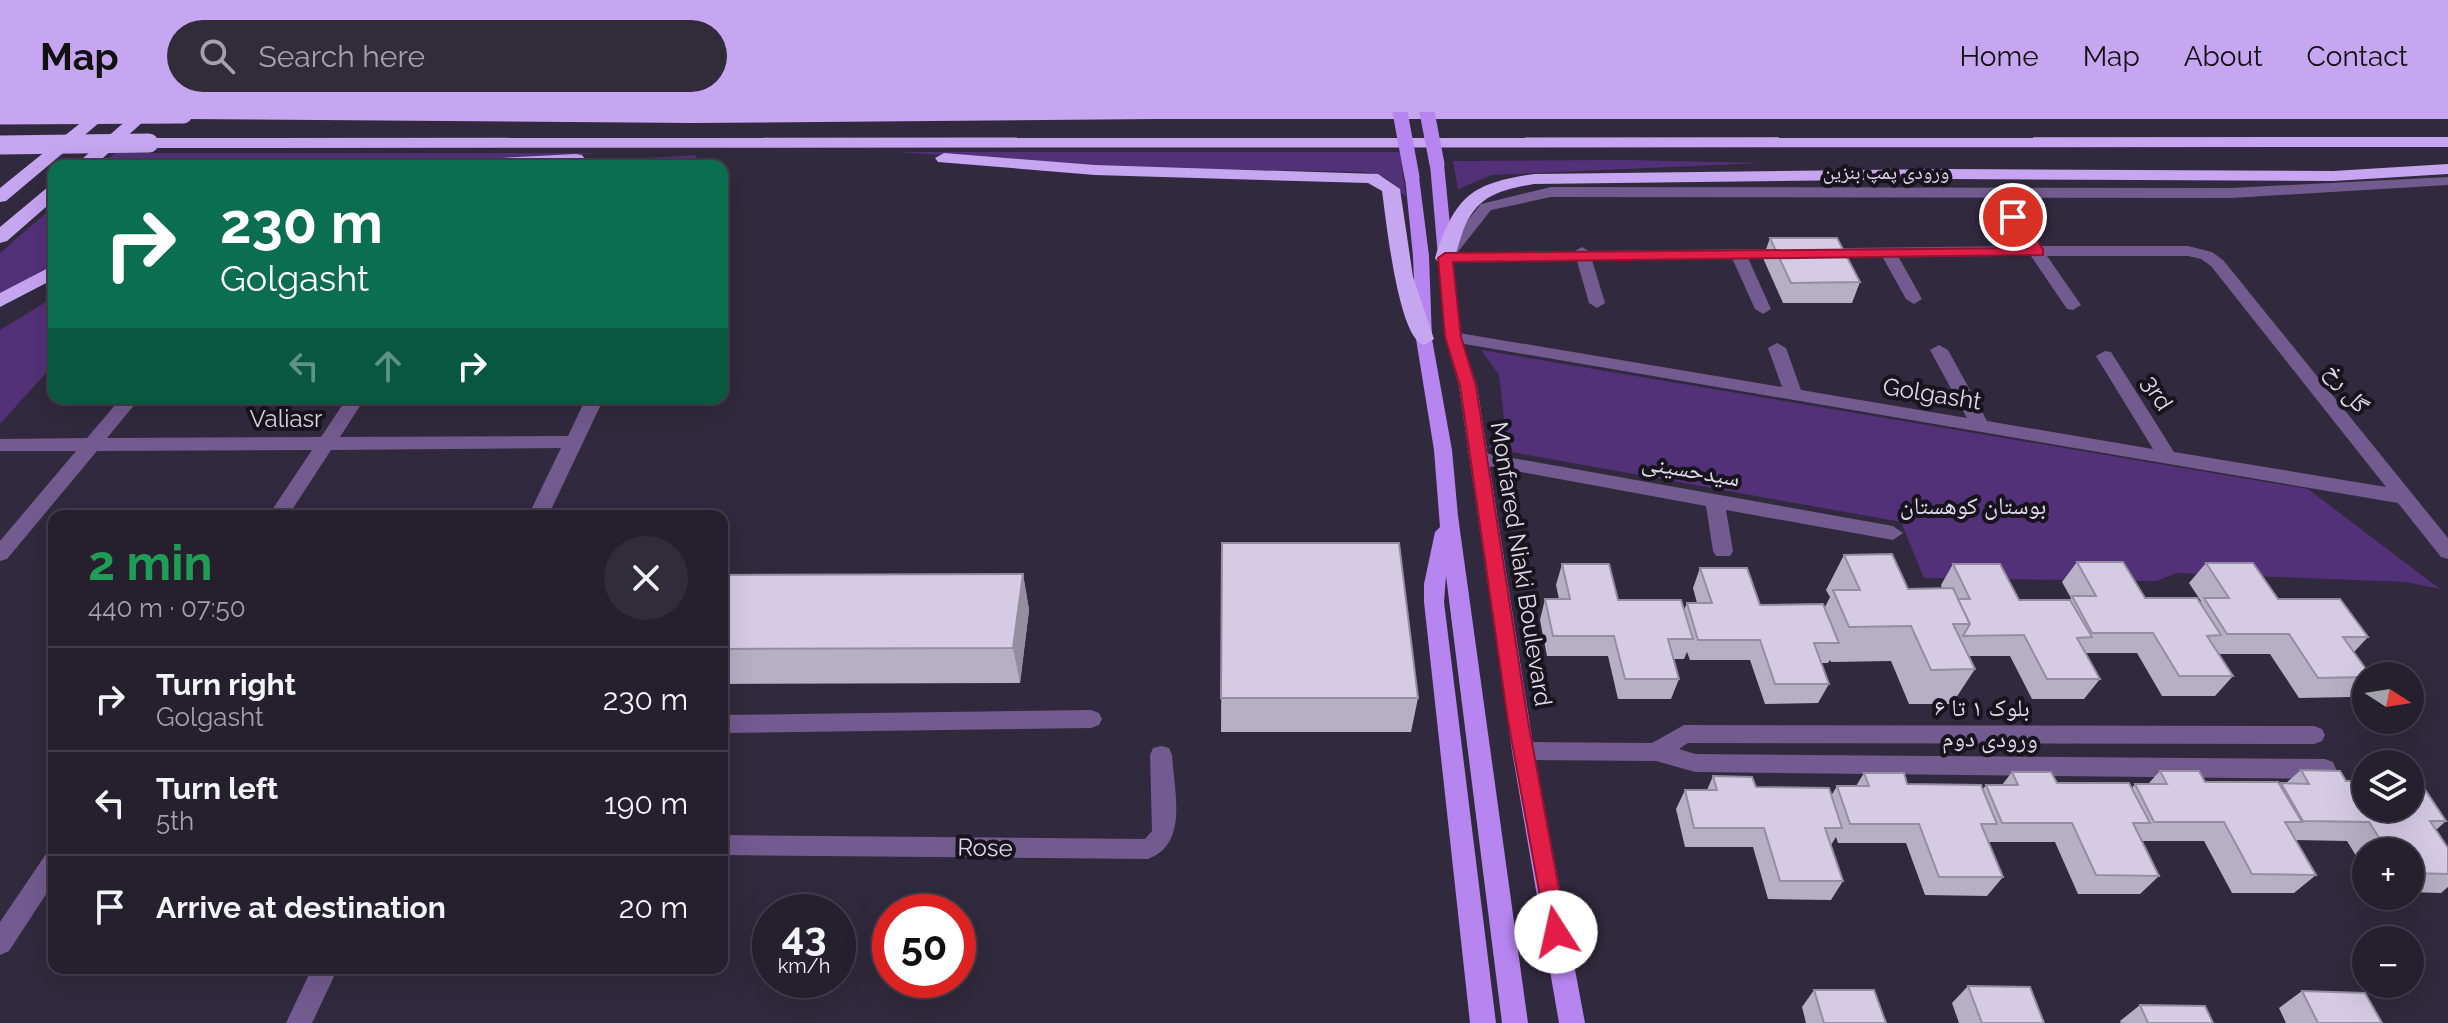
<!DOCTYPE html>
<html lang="en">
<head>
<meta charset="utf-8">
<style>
  body { margin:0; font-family:Raleway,"Noto Naskh Arabic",sans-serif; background:#312c3a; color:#f1f3f6; height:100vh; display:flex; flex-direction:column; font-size:30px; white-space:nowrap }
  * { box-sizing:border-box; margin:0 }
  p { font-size:26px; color:#a3a2aa }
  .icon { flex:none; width:44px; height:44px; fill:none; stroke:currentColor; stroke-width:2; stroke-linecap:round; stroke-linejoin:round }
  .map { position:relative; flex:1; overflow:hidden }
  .panel { position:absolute; left:48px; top:398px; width:680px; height:464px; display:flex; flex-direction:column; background:#251f2e; border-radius:16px; box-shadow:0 8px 32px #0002,0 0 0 2px #423d4a }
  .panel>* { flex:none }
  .guide { position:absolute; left:48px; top:48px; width:680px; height:244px; border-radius:16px; box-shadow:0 8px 32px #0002,0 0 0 2px #423d4a; background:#0b6e4f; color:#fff; overflow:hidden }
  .needle { width:52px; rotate:102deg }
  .tools { position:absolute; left:2352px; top:550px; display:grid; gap:16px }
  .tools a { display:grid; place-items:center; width:72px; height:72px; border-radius:50%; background:#251f2e; box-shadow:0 8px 32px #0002,0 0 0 2px #423d4a; font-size:40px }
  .speed { position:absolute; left:752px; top:782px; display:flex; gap:16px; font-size:40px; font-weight:700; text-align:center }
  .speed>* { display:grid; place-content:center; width:104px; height:104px; border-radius:50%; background:#251f2e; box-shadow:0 8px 32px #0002,0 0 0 2px #423d4a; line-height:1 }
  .speed small { font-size:20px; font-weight:400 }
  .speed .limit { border:12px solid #d22; background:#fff; color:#111 }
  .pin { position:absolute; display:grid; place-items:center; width:68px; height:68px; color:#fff; margin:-34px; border:4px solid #fff; border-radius:50%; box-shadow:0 2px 8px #0007 }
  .me { position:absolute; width:88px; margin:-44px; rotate:350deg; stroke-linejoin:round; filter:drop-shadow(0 0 6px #0008) }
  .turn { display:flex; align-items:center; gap:28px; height:168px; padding:0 40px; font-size:36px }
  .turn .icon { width:104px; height:104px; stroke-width:2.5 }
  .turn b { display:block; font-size:56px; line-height:68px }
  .lanes { display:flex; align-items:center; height:76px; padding:0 40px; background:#0003; justify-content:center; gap:40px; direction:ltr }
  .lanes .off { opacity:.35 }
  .round { display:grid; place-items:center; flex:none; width:84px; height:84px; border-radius:42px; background:#312c3a }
  .overview { display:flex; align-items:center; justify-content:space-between; height:136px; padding:0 40px }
  h1 { font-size:48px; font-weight:700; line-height:60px; color:#1e9e55 }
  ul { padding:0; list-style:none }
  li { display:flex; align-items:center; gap:24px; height:104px; padding:0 40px; border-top:2px solid #423d4a }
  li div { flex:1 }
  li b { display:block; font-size:30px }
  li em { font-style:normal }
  header { display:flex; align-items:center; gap:48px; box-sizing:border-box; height:112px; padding:0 40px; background:#c6a6f0; color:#111 }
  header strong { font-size:38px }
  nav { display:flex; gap:44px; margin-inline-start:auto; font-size:28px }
  .search { width:560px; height:72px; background:#312c3a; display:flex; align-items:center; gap:20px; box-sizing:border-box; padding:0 28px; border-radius:44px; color:#a3a2aa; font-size:30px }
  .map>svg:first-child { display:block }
  .green { fill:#533178 }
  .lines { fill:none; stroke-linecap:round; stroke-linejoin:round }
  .minor { fill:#725b8f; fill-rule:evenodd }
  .major { fill:#b685f0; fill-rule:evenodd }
  .highway { fill:#c6a5f1; fill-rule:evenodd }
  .major-bridge { stroke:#b685f0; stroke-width:15 }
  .highway-bridge { stroke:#c6a5f1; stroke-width:19 }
  .wall { fill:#b7afc5 }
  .shaded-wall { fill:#958ea0 }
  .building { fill:#d5cbe5; stroke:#958ea0; stroke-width:2 }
  .route { fill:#e11d48; stroke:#92132f; stroke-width:2 }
  .labels { text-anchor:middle; stroke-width:8; stroke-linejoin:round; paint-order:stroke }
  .far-street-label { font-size:20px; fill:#ded9e6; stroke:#18141d }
  .street-label { font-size:24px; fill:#ded9e6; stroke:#18141d }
  .park-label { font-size:24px; fill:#e1d8ee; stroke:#18141d }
</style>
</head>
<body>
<header>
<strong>Map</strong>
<div class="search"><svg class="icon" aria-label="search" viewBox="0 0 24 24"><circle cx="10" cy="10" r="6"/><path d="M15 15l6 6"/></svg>Search here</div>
<nav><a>Home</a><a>Map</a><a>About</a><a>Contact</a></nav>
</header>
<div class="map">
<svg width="2448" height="911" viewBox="0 0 2448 911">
  <rect width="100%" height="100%" fill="#31293d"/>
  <g class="green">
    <polygon points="898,40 1400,40 1406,85 1386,66 1364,60 1117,55"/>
    <polygon points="115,41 601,41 387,54 100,54"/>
    <polygon points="697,43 690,54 509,54"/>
    <polygon points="1627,48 1762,51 1492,63 1458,77 1453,49"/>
    <polygon points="54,94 54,154 0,184 0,141"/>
    <polygon points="54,185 54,252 0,312 0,218"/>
    <polygon points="1481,238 2308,377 2440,477 2406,470 2176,461 2157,469 1924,466 1901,410 1489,336 1504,307 1499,263"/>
  </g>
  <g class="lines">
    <g class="minor">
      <polygon points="2448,65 2448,73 2231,86 1551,85 1491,98 1457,141 1575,139 1582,135 1589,139 2025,134 2005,105 2013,100 2018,102 2041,134 2188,134 2212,140 2223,148 2448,426 2448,447 2441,445 2398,391 1453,230 1445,225 1453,220 1782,275 1768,236 1777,231 1786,236 1801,278 1967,306 1930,238 1939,233 1948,238 1987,309 2153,337 2096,244 2105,239 2111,240 2174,340 2386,375 2211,154 2201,147 2188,144 2047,144 2081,193 2073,198 2067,197 2031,144 1898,144 1922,187 1914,192 1906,187 1882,144 1748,146 1771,197 1763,202 1755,197 1732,146 1592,148 1605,191 1597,196 1589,191 1577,149 1445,151 1437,146 1481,92 1551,75 2231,76"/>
      <polygon points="121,286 140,286 107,326 321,325 347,286 365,286 340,325 568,324 586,286 604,286 548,404 528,404 561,336 331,338 288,404 268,404 312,338 97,339 7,447 0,449 0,429 76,339 0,339 0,327 87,326"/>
      <polygon points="1479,340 1893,414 1903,421 1893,428 1726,398 1733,439 1730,444 1716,444 1713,439 1706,394 1472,351 1470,346"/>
      <polygon points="1091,598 1099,601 1102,607 1099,613 1091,616 722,621 722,603"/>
      <polygon points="1684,613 2314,614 2322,617 2325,623 2322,629 2314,632 1688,631 1679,637 1695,642 2325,647 2333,650 2336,657 2333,664 2325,667 1695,660 1656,649 1523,648 1515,646 1512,639 1515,632 1523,630 1652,631"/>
      <path d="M1161 634 1169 636 1172 643C1174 679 1189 732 1148 747L722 743V723L1145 727 1152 719 1150 643 1153 636Z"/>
      <polygon points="54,738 54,770 9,839 0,843 0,810 46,742"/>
      <polygon points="312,856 338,856 312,911 286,911"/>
    </g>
    <g class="major">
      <polygon points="1437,48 1444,52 1461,225 1477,274 1534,639 1585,911 1559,911 1512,639 1459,274 1445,225 1430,52"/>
      <polygon points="1412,61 1419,65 1429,144 1432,227 1452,338 1458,404 1528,911 1502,911 1446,464 1444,490 1496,911 1470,911 1424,490 1424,472 1435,420 1440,415 1434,338 1416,227 1413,144 1405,65"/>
    </g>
    <g class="highway">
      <polygon points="94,0 112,0 6,89 0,90 0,76"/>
      <polygon points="136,0 154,0 94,54 74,54"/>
      <polygon points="176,0 2448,0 2448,7 1157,7 692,11 183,7 177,6"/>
      <polygon points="2448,25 2448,35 149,36 140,31 149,26"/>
      <path d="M944 41 1095 53 1378 62 1400 77 1413 165 1434 227 1424 233C1398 227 1386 106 1382 79L1368 71 1095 63 938 50 935 46Z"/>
      <polygon points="576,42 582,43 585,47 582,51 543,54 433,54 442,49"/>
      <path d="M2448 52V62L2333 69 1946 67 1534 72C1499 78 1476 84 1463 119 1459 130 1457 141 1452 150H1438L1435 146C1455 85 1470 71 1534 62L1946 57 2333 59Z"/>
      <polygon points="54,74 54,88 7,129 0,131 0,115 48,75"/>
      <polygon points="54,153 54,167 0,195 0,181"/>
    </g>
    <g class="major-bridge">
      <polyline points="1400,0 1412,65"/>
      <polyline points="1427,0 1437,52"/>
    </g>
    <g class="highway-bridge">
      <polyline points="0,3 183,2"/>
      <polyline points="0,33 149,31"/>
    </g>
  </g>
  <g class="wall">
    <polygon points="1770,126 1860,170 1852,191 1783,191 1763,146"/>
    <polygon points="1222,431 1418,586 1411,620 1221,620"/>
    <polygon points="1844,443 1908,477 1942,476 1941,473 1953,452 2019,488 2070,488 2071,486 2062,470 2077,450 2145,486 2200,490 2201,489 2189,471 2206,451 2278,487 2368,525 2354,540 2366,564 2366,571 2351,585 2299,586 2270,542 2219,542 2233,564 2215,584 2162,584 2137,541 2086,541 2100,567 2084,587 2032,587 2010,544 1969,544 1975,557 1952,592 1909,592 1891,549 1831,550 1830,548 1828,551 1821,551 1829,572 1818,591 1765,592 1750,548 1690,548 1687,540 1684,547 1674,547 1679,567 1671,587 1618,587 1608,544 1547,544 1540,508 1545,487 1559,487 1556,473 1562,452 1618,488 1684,498 1687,491 1697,491 1693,476 1700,456 1760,493 1825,495 1830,485 1826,478"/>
    <polygon points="1023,462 1029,498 1020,571 722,572 722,463"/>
    <polygon points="2301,658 2346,669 2446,709 2436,718 2448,736 2448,775 2441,781 2410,780 2410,740 2366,740 2366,760 2347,729 2295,728 2316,763 2294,781 2232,781 2204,729 2142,729 2159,764 2140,782 2078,782 2055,730 1988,730 2003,765 1987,784 1925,783 1906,731 1838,731 1836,725 1831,733 1843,769 1831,788 1768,787 1753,735 1685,735 1676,697 1685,678 1707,678 1713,664 1756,675 1831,684 1837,674 1856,674 1864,661 1907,672 1983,677 1986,673 2002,673 2012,660 2057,671 2132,676 2135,672 2148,672 2160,659 2205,670 2279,673 2281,671 2286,671"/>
    <polygon points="1968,874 2044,911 1959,911 1952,891"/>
    <polygon points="1814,878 1886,911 1806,911 1802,895"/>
    <polygon points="2302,879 2382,911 2286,911 2279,896"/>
    <polygon points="2140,893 2213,911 2121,911 2120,909"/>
  </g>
  <polygon class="shaded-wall" points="1023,462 1029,498 1020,571 1013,536"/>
  <g class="building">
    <polygon points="1770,126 1837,126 1860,170 1791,171"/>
    <polygon points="1222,431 1399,431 1418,586 1221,586"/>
    <polygon points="1892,442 1908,477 1953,476 1970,512 1953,512 1975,557 1931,558 1911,514 1849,515 1833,478 1860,478 1844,443"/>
    <polygon points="2077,450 2123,450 2145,486 2197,486 2221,523 2207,524 2233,564 2179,564 2153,521 2092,521 2072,484 2096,484"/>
    <polygon points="2206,451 2253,451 2278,487 2340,487 2368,525 2343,525 2371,564 2366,564 2366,565 2318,566 2289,522 2227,522 2204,486 2229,486"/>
    <polygon points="1562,452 1609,452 1618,488 1681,488 1693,527 1668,527 1679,567 1625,567 1614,524 1553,524 1545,487 1570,487"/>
    <polygon points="1953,452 2000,452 2019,488 2070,488 2092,525 2077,526 2100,567 2047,567 2024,523 1963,524 1970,512 1958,487 1970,487"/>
    <polygon points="1700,456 1747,456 1760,493 1823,492 1839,531 1814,531 1829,572 1775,572 1760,528 1698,528 1687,491 1712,491"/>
    <polygon points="1023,462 1013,536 722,537 722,463"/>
    <polygon points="2301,658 2340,659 2346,669 2366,669 2366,696 2410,696 2410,670 2420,670 2446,709 2430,709 2448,736 2448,762 2410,761 2410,740 2388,740 2369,710 2303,709 2281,671 2309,672"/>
    <polygon points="2160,659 2199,659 2205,670 2278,670 2302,710 2285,710 2316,763 2252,762 2224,710 2154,710 2135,672 2167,672"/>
    <polygon points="2012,660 2051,660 2057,671 2129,671 2150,711 2133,711 2159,764 2096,763 2072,711 2002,711 1986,673 2018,673"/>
    <polygon points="1864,661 1904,661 1907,672 1981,673 1997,712 1981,712 2003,765 1939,765 1919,712 1850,712 1837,674 1869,674"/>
    <polygon points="1713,664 1752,665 1756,675 1829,676 1842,716 1825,716 1843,769 1780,769 1764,716 1694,716 1685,678 1717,678"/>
    <polygon points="1968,874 2030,875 2044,911 1982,911"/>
    <polygon points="1814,878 1874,878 1886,911 1824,911"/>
    <polygon points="2302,879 2365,881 2382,911 2318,911"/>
    <polygon points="2140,893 2205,894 2213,911 2148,911"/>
  </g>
  <polygon class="route" points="2013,101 2018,102 2043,137 2043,143 1453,150 1461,225 1476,274 1528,609 1567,820 1564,828 1556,831 1548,828 1508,609 1460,274 1445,225 1438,146 1445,141 2027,136 2006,105"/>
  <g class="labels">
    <g class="far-street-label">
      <text x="1886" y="67">ورودی پمپ بنزین</text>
    </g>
    <g class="street-label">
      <text transform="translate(2347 276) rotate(52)" y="8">گل رخ</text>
      <text transform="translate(2157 281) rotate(58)" y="8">3rd</text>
      <text transform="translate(1932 282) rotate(9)" y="8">Golgasht</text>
      <text x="286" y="315">Valiasr</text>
      <text transform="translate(1691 358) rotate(10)" y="8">سیدحسینی</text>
      <text transform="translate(1521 452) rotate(81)" y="8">Monfared Niaki Boulevard</text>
      <text x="1982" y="604">بلوک ۱ تا ۶</text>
      <text transform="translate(1990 627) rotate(1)" y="8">ورودی دوم</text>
      <text transform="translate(985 736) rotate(1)" y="8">Rose</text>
    </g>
    <g class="park-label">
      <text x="1973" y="402">بوستان کوهستان</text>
    </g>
  </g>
</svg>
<div class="tools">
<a><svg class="needle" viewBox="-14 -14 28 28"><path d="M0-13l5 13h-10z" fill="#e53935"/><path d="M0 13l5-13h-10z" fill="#a3a2aa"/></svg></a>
<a><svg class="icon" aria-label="layers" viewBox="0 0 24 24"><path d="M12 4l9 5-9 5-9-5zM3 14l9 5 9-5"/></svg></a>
<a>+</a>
<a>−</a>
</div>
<div class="speed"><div>43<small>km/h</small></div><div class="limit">50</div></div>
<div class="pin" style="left:2013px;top:105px;background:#d93025"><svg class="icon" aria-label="arrive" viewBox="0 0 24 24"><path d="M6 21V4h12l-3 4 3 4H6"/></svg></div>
<svg class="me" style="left:1556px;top:820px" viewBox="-20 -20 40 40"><circle r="19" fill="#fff"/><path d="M0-13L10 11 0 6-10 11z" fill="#e11d48"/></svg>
<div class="guide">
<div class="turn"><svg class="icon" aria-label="right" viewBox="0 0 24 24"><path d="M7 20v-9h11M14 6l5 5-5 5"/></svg><div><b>230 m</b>Golgasht</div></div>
<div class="lanes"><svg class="icon off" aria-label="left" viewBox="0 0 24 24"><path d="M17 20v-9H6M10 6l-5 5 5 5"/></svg><svg class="icon off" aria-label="ahead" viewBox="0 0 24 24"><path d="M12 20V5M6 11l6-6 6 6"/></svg><svg class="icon" aria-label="right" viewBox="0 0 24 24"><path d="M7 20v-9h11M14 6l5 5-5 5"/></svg></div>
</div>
<section class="panel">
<div class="overview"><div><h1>2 min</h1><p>440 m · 07:50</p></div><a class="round"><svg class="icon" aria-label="close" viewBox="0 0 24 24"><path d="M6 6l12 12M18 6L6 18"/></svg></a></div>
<ul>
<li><svg class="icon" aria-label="right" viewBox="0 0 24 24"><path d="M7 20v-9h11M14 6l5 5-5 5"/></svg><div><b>Turn right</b><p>Golgasht</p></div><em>230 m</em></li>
<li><svg class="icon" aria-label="left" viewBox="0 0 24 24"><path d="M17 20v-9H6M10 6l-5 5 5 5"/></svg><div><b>Turn left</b><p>5th</p></div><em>190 m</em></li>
<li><svg class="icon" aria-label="arrive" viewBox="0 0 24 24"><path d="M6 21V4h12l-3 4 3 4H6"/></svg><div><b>Arrive at destination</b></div><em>20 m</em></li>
</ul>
</section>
</div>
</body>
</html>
